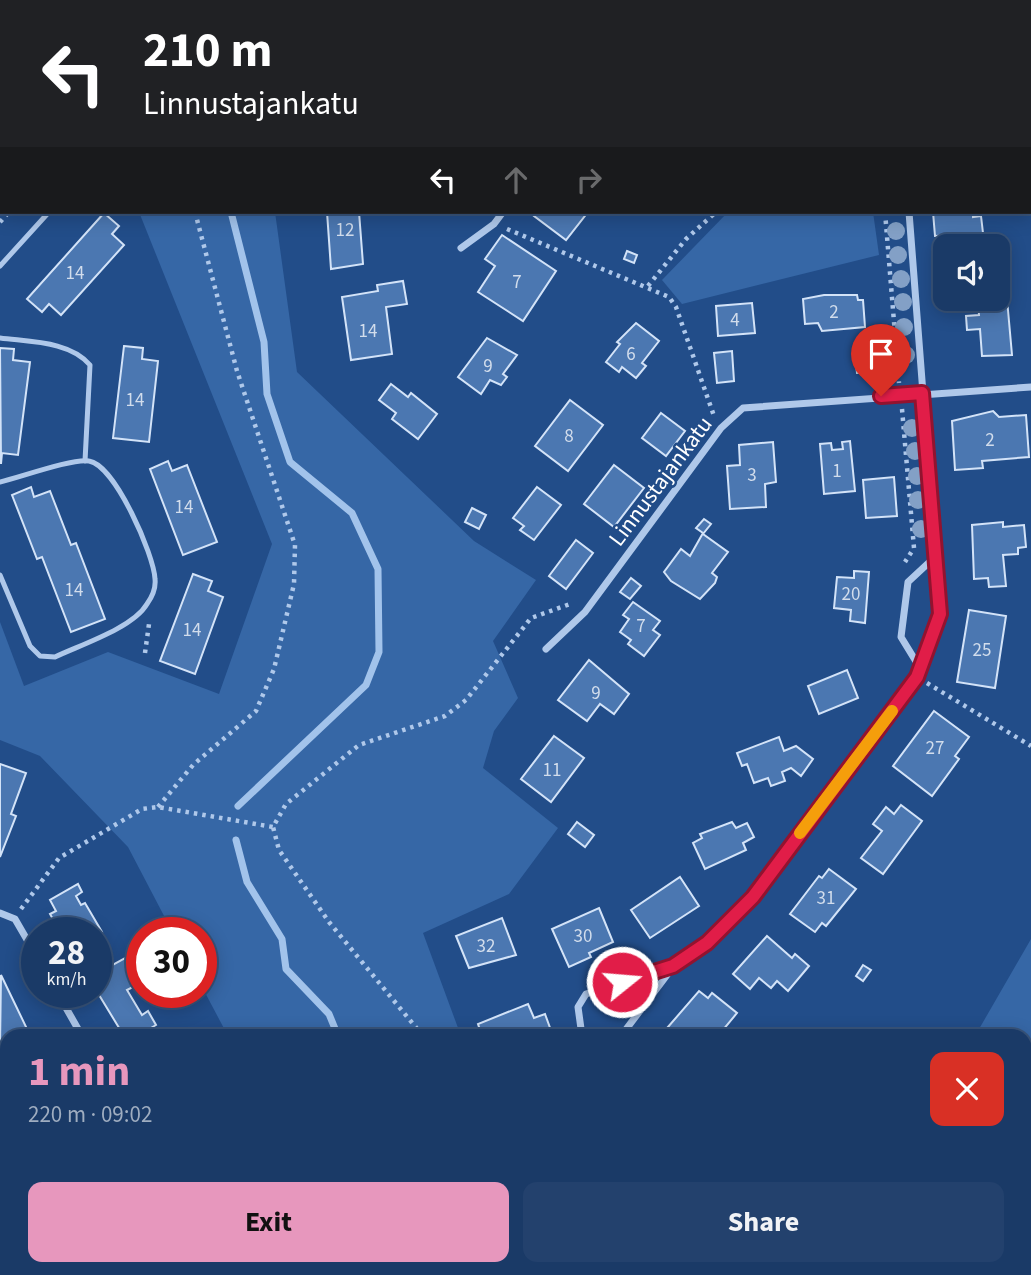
<!DOCTYPE html>
<html lang="en">
<head>
<meta charset="utf-8">
<style>
  body { margin:0; font-family:"Source Sans 3",sans-serif; background:#23416d; color:#f1f3f6; height:100vh; display:flex; flex-direction:column; font-size:26px; white-space:nowrap }
  * { box-sizing:border-box; margin:0 }
  p { font-size:23px; color:#9fadc0 }
  .icon { flex:none; width:38px; height:38px; fill:none; stroke:currentColor; stroke-width:2; stroke-linecap:round; stroke-linejoin:round }
  .map { position:relative; flex:1; overflow:hidden }
  .side { position:absolute; left:0px; top:1029px; width:1032px; height:247px; display:flex; flex-direction:column; background:#1a3a67; border-radius:21px 21px 0 0; box-shadow:0 4px 18px #0003,0 0 0 2px #38547b }
  .side>* { flex:none }
  .banner { position:absolute; left:0px; top:0px; width:1032px; height:214px; box-shadow:0 4px 18px #0003,0 0 0 2px #38547b; background:#202124; color:#fff; overflow:hidden }
  .controls { position:absolute; left:933px; top:234px; display:grid; gap:14px }
  .controls a { display:grid; place-items:center; width:77px; height:77px; border-radius:14px; background:#1a3a67; box-shadow:0 4px 18px #0003,0 0 0 2px #38547b; font-size:35px }
  .speed { position:absolute; left:21px; top:917px; display:flex; gap:14px; font-size:35px; font-weight:700; text-align:center }
  .speed>* { display:grid; place-content:center; width:91px; height:91px; border-radius:50%; background:#1a3a67; box-shadow:0 4px 18px #0003,0 0 0 2px #38547b; line-height:1 }
  .speed small { font-size:18px; font-weight:400 }
  .speed .limit { border:10px solid #d22; background:#fff; color:#111 }
  .pin { position:absolute; display:grid; place-items:center; width:60px; height:60px; color:#fff; margin:-72px -30px; border-radius:50% 50% 50% 0; rotate:-45deg; box-shadow:0 0 7px #0007 }
  .pin .icon { rotate:45deg }
  .me { position:absolute; width:77px; margin:-38px; rotate:73deg; stroke-linejoin:round; filter:drop-shadow(0 0 5px #0008) }
  .turn { display:flex; align-items:center; gap:24px; height:147px; padding:0 28px; font-size:32px }
  .turn .icon { width:91px; height:91px; stroke-width:2.5 }
  .turn b { display:block; font-size:49px; line-height:60px }
  .lanes { display:flex; align-items:center; height:66px; padding:0 28px; background:#0003; justify-content:center; gap:35px; direction:ltr }
  .lanes .off { opacity:.35 }
  .round { display:grid; place-items:center; flex:none; width:74px; height:74px; border-radius:14px; background:#23416d }
  .summary { display:flex; align-items:center; justify-content:space-between; height:119px; padding:0 28px }
  h1 { font-size:42px; font-weight:700; line-height:52px; color:#e797bd }
  .cta { display:flex; gap:14px; margin-top:auto; padding:14px 28px }
  .cta a { flex:1; height:80px; border-radius:14px; background:#e797bd; color:#111; font-size:28px; font-weight:700; line-height:80px; text-align:center }
  .cta a+a { background:#23416d; color:#f1f3f6 }
  .map>svg:first-child { display:block }
  .green { fill:#3667a6 }
  .lines { fill:none; stroke-linecap:round; stroke-linejoin:round }
  .stream { stroke:#a2c3eb; stroke-width:7 }
  .building { fill:#4b77b1; stroke:#d3e3f8; stroke-width:2 }
  .path { stroke:#afc8ea; stroke-width:4.5; stroke-dasharray:3.5 5; stroke-linecap:butt }
  .service { stroke:#afc8ea; stroke-width:5 }
  .minor { stroke:#afc8ea; stroke-width:7 }
  .tertiary { stroke:#afc8ea; stroke-width:12 }
  .tree { fill:#83a0c6 }
  .route-casing { stroke:#92132f; stroke-width:18 }
  .route { stroke:#e11d48; stroke-width:12 }
  .slow { stroke:#f59e0b; stroke-width:12 }
  .labels { text-anchor:middle; stroke-width:5; stroke-linejoin:round; paint-order:stroke }
  .number-label { font-size:19px; fill:#d2ddec }
  .street-label { font-size:23px; fill:#fff; stroke:#224d89 }
</style>
</head>
<body>
<div class="map">
<svg width="1031" height="1275" viewBox="0 0 1031 1275">
  <rect width="100%" height="100%" fill="#224d89"/>
  <g class="green">
    <polygon points="244,0 482,0 242,2"/>
    <polygon points="139,212 275,212 297,372 474,541 536,580 493,641 518,698 494,731 483,768 558,828 509,894 423,933 461,1036 228,1036 201,985 201,933 173,933 128,847 40,756 0,740 0,622 24,686 108,652 219,694 272,544"/>
    <polygon points="728,212 873,212 879,255 682,304 662,280"/>
    <polygon points="1031,939 1031,1275 838,1275 842,1269 1026,1269 1026,1036 975,1036"/>
    <polygon points="232,1269 379,1269 377,1275 230,1275"/>
  </g>
  <g class="lines">
    <g class="stream">
      <polyline points="261,2 263,0"/>
      <polyline points="231,212 264,342 267,394 290,462 352,513 378,569 379,652 366,685 238,806"/>
      <polyline points="236,840 247,882 282,939 286,969 329,1014 338,1036"/>
      <polyline points="311,1275 314,1269"/>
    </g>
  </g>
  <g class="building">
    <polygon points="567,0 629,0 629,1 570,2"/>
    <polygon points="884,0 931,0 932,2 882,2"/>
    <polygon points="327,212 359,212 363,264 331,269"/>
    <polygon points="537,212 588,212 566,240 534,216"/>
    <polygon points="933,212 973,212 973,217 981,216 983,233 935,236"/>
    <polygon points="104,213 119,226 112,234 124,245 61,315 49,304 42,312 27,299"/>
    <polygon points="502,235 556,271 523,321 478,292 495,266 485,259"/>
    <polygon points="627,251 637,255 634,263 624,259"/>
    <polygon points="403,281 407,304 386,307 392,354 351,360 342,297 378,291 377,285"/>
    <polygon points="824,295 857,295 858,300 863,300 865,327 822,331 818,323 805,324 803,299"/>
    <polygon points="1007,299 1012,355 982,356 980,329 967,330 966,316 979,315 978,303"/>
    <polygon points="752,303 755,333 718,336 716,306"/>
    <polygon points="636,323 659,341 642,363 646,366 636,378 622,367 619,372 606,362 620,344 617,342"/>
    <polygon points="487,338 517,355 503,374 507,377 501,385 490,380 481,394 458,377"/>
    <polygon points="879,344 882,371 857,373 854,346"/>
    <polygon points="124,346 143,348 142,359 158,361 149,442 113,438"/>
    <polygon points="0,348 14,349 13,360 30,362 18,455 2,453 1,464"/>
    <polygon points="732,351 734,381 717,383 714,353"/>
    <polygon points="391,384 408,397 411,393 437,414 418,439 392,419 396,413 379,400"/>
    <polygon points="570,400 603,425 568,471 535,446"/>
    <polygon points="993,411 999,417 1026,415 1029,457 982,461 983,468 955,470 952,421"/>
    <polygon points="661,413 685,431 666,456 642,438"/>
    <polygon points="850,441 855,491 824,494 820,444 831,443 832,450 843,449 842,442"/>
    <polygon points="773,442 776,482 765,484 766,507 730,509 727,466 740,465 739,445"/>
    <polygon points="168,461 172,471 187,465 217,542 183,555 150,469"/>
    <polygon points="614,465 644,488 614,527 584,504"/>
    <polygon points="894,477 897,516 866,518 863,480"/>
    <polygon points="31,487 34,497 50,491 71,545 76,543 105,619 71,632 42,557 37,559 12,495"/>
    <polygon points="537,487 561,505 534,540 520,530 524,526 513,518"/>
    <polygon points="472,508 486,515 479,529 465,522"/>
    <polygon points="704,519 711,524 703,534 728,552 712,573 717,577 715,583 700,599 671,581 664,572 681,549 690,556 703,533 696,528"/>
    <polygon points="1003,522 1003,527 1024,525 1026,547 1018,548 1018,554 1003,555 1006,586 989,587 988,578 974,579 972,525"/>
    <polygon points="576,540 593,553 566,589 549,576"/>
    <polygon points="854,571 869,572 865,623 850,621 851,610 834,608 837,577 854,578"/>
    <polygon points="193,574 212,581 208,591 223,597 195,674 160,661"/>
    <polygon points="631,578 641,586 630,599 620,592"/>
    <polygon points="633,602 660,621 653,630 660,635 644,656 628,644 631,640 620,632 629,619 623,615"/>
    <polygon points="969,610 1006,616 995,688 957,682"/>
    <polygon points="589,660 629,694 614,714 600,704 587,721 558,700"/>
    <polygon points="847,670 858,698 819,714 808,686"/>
    <polygon points="934,711 969,737 955,756 959,759 932,796 893,766"/>
    <polygon points="554,736 584,758 551,802 521,779"/>
    <polygon points="779,737 784,751 796,746 813,759 801,776 791,768 782,772 785,781 771,786 768,778 754,783 747,764 742,766 737,753"/>
    <polygon points="0,764 26,773 11,814 16,816 0,857"/>
    <polygon points="901,805 922,821 883,874 861,858 882,831 873,824 886,807 894,814"/>
    <polygon points="577,822 594,835 585,847 568,834"/>
    <polygon points="732,822 736,828 747,823 754,837 743,843 746,850 705,869 693,843 702,838 700,834"/>
    <polygon points="829,869 856,889 826,926 822,923 815,932 790,914 819,876 822,878"/>
    <polygon points="680,877 699,906 650,938 631,910"/>
    <polygon points="78,884 82,892 76,896 81,905 85,903 102,932 96,936 96,933 59,930 50,914 56,911 50,900"/>
    <polygon points="599,908 613,942 589,953 591,957 569,967 552,929"/>
    <polygon points="502,918 516,955 469,968 456,936"/>
    <polygon points="767,936 792,958 795,954 809,966 788,991 777,981 771,988 759,978 750,989 733,974"/>
    <polygon points="125,958 139,984 127,990 142,1015 148,1011 156,1025 137,1036 124,1036 96,990 96,974"/>
    <polygon points="863,965 871,970 863,981 856,976"/>
    <polygon points="1,975 28,1031 19,1036 7,1036 7,1043 0,1047"/>
    <polygon points="699,991 708,998 712,993 737,1013 718,1036 679,1036 668,1027"/>
    <polygon points="528,1004 534,1018 545,1014 553,1036 482,1036 478,1024"/>
    <polygon points="445,1269 498,1269 504,1272 503,1275 441,1275"/>
    <polygon points="579,1269 623,1269 619,1275 589,1275"/>
  </g>
  <g class="lines">
    <g class="path">
      <polyline points="786,0 788,2"/>
      <polyline points="10,2 11,0"/>
      <polyline points="150,2 152,0"/>
      <polyline points="197,2 198,0"/>
      <polyline points="1020,2 1023,0"/>
      <polyline points="0,33 2,28"/>
      <polyline points="0,170 2,168"/>
      <polyline points="885,212 899,383"/>
      <polyline points="0,222 9,212"/>
      <polyline points="507,229 669,297 676,307 714,416"/>
      <polyline points="648,286 686,239 716,212"/>
      <polyline points="902,409 914,548 905,562"/>
      <polyline points="145,653 149,624"/>
      <polyline points="927,683 1031,746"/>
      <polyline points="158,807 193,765 256,711 274,669 294,584 295,545 237,371 195,212"/>
      <polyline points="21,909 59,858 142,809 158,807 273,827"/>
      <polyline points="423,1036 329,922 279,850 273,827 286,804 359,745 445,716 466,700 531,618 570,604"/>
      <polyline points="1026,1237 1031,1235"/>
      <polyline points="957,1275 976,1269"/>
    </g>
    <g class="service">
      <polyline points="0,266 49,212"/>
      <path d="M0 338C30 342 70 341 90 365L85 461"/>
      <path d="M0 482C18 478 73 458 89 461 115 465 154 555 155 579 156 588 152 597 147 604 133 628 80 645 55 657L40 656 30 646 0 575"/>
    </g>
    <g class="minor">
      <polyline points="817,0 819,2"/>
      <polyline points="663,2 664,0"/>
      <polyline points="461,248 494,224 503,212"/>
      <polyline points="546,649 585,612 721,428 743,408 1031,387"/>
      <polyline points="920,668 901,637 908,582 936,556"/>
      <polyline points="0,913 15,919 37,957"/>
      <polyline points="57,992 82,1036"/>
      <polyline points="582,1036 578,1007 586,994 673,966 707,943 753,897 910,688 933,638 940,614 909,212"/>
      <polyline points="621,1036 673,967"/>
      <polyline points="75,1275 78,1269"/>
      <polyline points="536,1275 540,1269"/>
    </g>
    <g class="tertiary">
      <polyline points="174,2 176,0"/>
      <polyline points="0,195 2,193"/>
    </g>
  </g>
  <g class="tree">
    <circle cx="896" cy="231" r="9"/>
    <circle cx="898" cy="255" r="9"/>
    <circle cx="901" cy="279" r="9"/>
    <circle cx="903" cy="302" r="9"/>
    <circle cx="904" cy="327" r="9"/>
    <circle cx="906" cy="355" r="9"/>
    <circle cx="912" cy="428" r="9"/>
    <circle cx="915" cy="451" r="9"/>
    <circle cx="917" cy="476" r="9"/>
    <circle cx="918" cy="500" r="9"/>
    <circle cx="921" cy="529" r="9"/>
  </g>
  <g class="lines">
    <defs>
      <polyline id="route" points="622,982 673,966 707,943 753,897 917,677 940,614 922,393 881,396"/>
    </defs>
    <use href="#route" class="route-casing"/>
    <use href="#route" class="route"/>
    <polyline class="slow" points="800,833 892,711"/>
  </g>
  <g class="labels">
    <g class="number-label">
      <text x="345" y="236">12</text>
      <text x="75" y="279">14</text>
      <text x="517" y="288">7</text>
      <text x="834" y="318">2</text>
      <text x="735" y="326">4</text>
      <text x="368" y="337">14</text>
      <text x="631" y="360">6</text>
      <text x="488" y="372">9</text>
      <text x="135" y="406">14</text>
      <text x="569" y="442">8</text>
      <text x="990" y="446">2</text>
      <text x="837" y="477">1</text>
      <text x="752" y="481">3</text>
      <text x="184" y="513">14</text>
      <text x="74" y="596">14</text>
      <text x="851" y="600">20</text>
      <text x="641" y="632">7</text>
      <text x="192" y="636">14</text>
      <text x="982" y="656">25</text>
      <text x="596" y="699">9</text>
      <text x="935" y="754">27</text>
      <text x="552" y="776">11</text>
      <text x="826" y="904">31</text>
      <text x="583" y="942">30</text>
      <text x="486" y="952">32</text>
    </g>
    <g class="street-label">
      <text transform="translate(660 481) rotate(-53)" y="8">Linnustajankatu</text>
    </g>
  </g>
</svg>
<div class="controls">
<a><svg class="icon" aria-label="sound" viewBox="0 0 24 24"><path d="M4 9h4l5-4v14l-5-4H4zM17 9q2 3 0 6"/></svg></a>
</div>
<div class="speed"><div>28<small>km/h</small></div><div class="limit">30</div></div>
<div class="pin" style="left:881px;top:396px;background:#d93025"><svg class="icon" aria-label="arrive" viewBox="0 0 24 24"><path d="M6 21V4h12l-3 4 3 4H6"/></svg></div>
<svg class="me" style="left:622px;top:982px" viewBox="-20 -20 40 40"><circle r="17" fill="#e11d48" stroke="#fff" stroke-width="3"/><path d="M0-11L8 9 0 5-8 9z" fill="#fff"/></svg>
<div class="banner">
<div class="turn"><svg class="icon" aria-label="left" viewBox="0 0 24 24"><path d="M17 20v-9H6M10 6l-5 5 5 5"/></svg><div><b>210 m</b>Linnustajankatu</div></div>
<div class="lanes"><svg class="icon" aria-label="left" viewBox="0 0 24 24"><path d="M17 20v-9H6M10 6l-5 5 5 5"/></svg><svg class="icon off" aria-label="ahead" viewBox="0 0 24 24"><path d="M12 20V5M6 11l6-6 6 6"/></svg><svg class="icon off" aria-label="right" viewBox="0 0 24 24"><path d="M7 20v-9h11M14 6l5 5-5 5"/></svg></div>
</div>
<section class="side">
<div class="summary"><div><h1>1 min</h1><p>220 m · 09:02</p></div><a class="round" style="background:#d93025;color:#fff"><svg class="icon" aria-label="close" viewBox="0 0 24 24"><path d="M6 6l12 12M18 6L6 18"/></svg></a></div>
<div class="cta"><a>Exit</a><a>Share</a></div>
</section>
</div>
</body>
</html>
